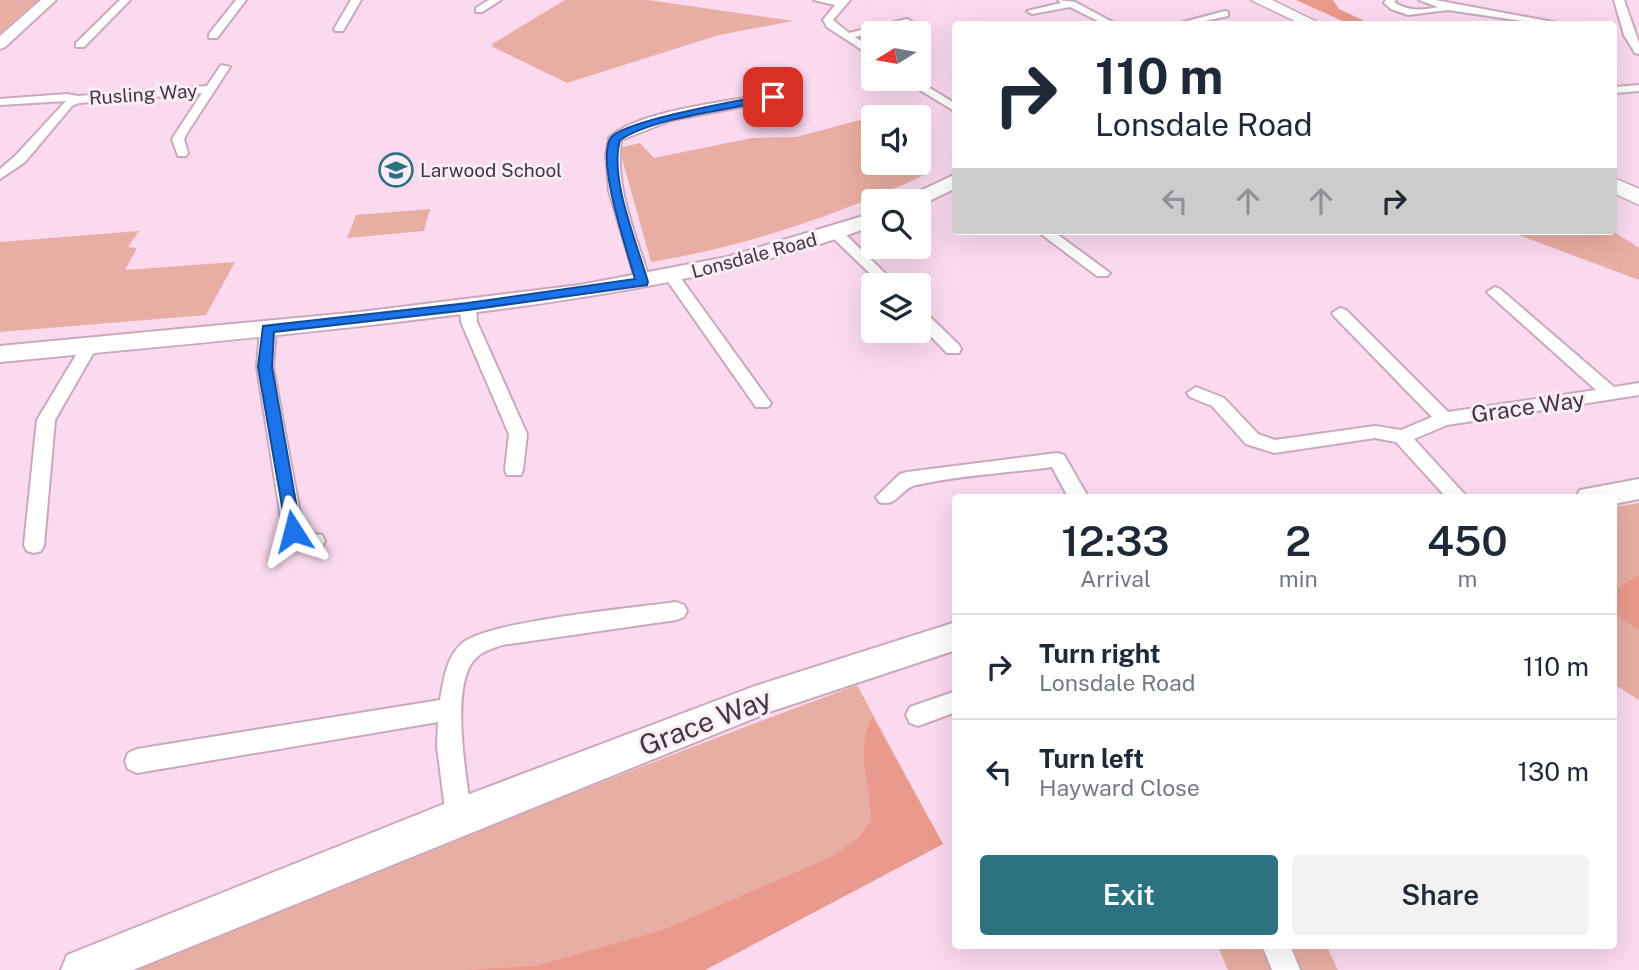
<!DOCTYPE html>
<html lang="en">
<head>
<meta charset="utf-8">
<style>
  body { margin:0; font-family:"Public Sans",sans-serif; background:#f2f2f3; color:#1f2937; height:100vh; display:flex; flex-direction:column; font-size:26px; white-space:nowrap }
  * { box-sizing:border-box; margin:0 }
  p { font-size:23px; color:#747a83 }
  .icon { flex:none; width:38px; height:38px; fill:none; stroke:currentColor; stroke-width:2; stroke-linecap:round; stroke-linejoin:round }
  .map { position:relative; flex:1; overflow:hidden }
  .sheet { position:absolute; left:952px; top:494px; width:665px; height:455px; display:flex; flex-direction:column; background:#fff; border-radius:7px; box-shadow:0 7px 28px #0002 }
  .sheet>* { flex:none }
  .top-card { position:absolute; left:952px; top:21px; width:665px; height:214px; border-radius:7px; box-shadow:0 7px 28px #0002; background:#fff; color:#1f2937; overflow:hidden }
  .needle { width:46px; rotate:259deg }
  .fabs { position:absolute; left:861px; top:21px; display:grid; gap:14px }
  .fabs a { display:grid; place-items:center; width:70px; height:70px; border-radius:7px; background:#fff; box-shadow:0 7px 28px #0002; font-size:35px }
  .pin { position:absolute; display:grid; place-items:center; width:60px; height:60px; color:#fff; margin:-30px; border-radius:14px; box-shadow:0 4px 10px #0006 }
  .me { position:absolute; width:77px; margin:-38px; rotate:351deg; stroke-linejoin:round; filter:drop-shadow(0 0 5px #0008) }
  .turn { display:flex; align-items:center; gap:24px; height:147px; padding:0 28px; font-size:32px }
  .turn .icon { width:91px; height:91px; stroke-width:2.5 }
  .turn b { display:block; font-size:49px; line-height:60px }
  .lanes { display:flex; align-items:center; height:66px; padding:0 28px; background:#0003; justify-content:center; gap:35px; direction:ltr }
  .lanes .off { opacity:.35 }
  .eta { display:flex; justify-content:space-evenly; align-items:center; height:119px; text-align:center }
  .eta b { font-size:42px; font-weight:600; line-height:49px }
  .cta { display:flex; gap:14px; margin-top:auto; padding:14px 28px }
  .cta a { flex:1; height:80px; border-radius:7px; background:#2d7280; color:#fff; font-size:28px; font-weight:600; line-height:80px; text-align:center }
  .cta a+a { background:#f2f2f3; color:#1f2937 }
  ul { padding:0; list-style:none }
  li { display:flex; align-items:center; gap:21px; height:105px; padding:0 28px; border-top:2px solid #e0e1e3 }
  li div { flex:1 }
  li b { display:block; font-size:26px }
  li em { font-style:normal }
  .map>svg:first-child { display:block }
  .green { fill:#e8aea3 }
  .forest { fill:#ea9a8c }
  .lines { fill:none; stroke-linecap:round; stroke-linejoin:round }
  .street-casing { stroke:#caa9be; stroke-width:4 }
  .secondary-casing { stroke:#caa9be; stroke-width:4 }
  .primary-casing { stroke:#caa9be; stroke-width:3 }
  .street { fill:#fff; fill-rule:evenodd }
  .secondary { fill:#fff; fill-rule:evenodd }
  .primary { fill:#fff; fill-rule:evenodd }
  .route { fill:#1a73e8; stroke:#114b97; stroke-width:2 }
  .labels { text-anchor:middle; stroke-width:6; stroke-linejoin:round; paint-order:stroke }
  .far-street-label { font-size:19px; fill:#43363e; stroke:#fbedf6 }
  .far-poi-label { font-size:19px; fill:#43363e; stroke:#fbedf6; text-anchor:start }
  .street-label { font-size:23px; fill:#43363e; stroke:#fbedf6 }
  .near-street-label { font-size:28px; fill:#43363e; stroke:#fbedf6 }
</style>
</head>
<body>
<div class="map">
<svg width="1639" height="970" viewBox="0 0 1639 970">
  <rect width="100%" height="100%" fill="#fbd9ef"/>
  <g class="green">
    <polygon points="0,0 38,0 0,33"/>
    <polygon points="565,0 648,0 794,21 719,35 567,83 493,47 492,44"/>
    <path d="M864 119 873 127V163H917L929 173C840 214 748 246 651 262L619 148 640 143 654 158 752 138 796 137Z"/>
    <polygon points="430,209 424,231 347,238 356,215"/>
    <polygon points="139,231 128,247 137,248 125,270 235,262 206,315 0,332 0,242"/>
    <polygon points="1508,231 1613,231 1639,248 1639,280"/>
    <polygon points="1639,503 1639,700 1614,684 1616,653 1614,652 1614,507"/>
    <path d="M857 685 943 844 705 970H134C374 872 614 775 857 685Z"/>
    <polygon points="1217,945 1326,945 1338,970 1228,970"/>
  </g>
  <g class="forest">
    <polygon points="1296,0 1333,0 1339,9 1371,24 1349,24"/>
    <polygon points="1639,575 1639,630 1614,613 1614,590"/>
    <path d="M872 717 943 844 705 970H463L535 966 663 930 831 857 858 838 871 821C871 786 854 750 872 717Z"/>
  </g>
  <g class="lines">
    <defs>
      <g id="street">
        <polygon points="120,0 130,0 84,47 76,47 76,43"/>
        <polygon points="236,0 246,0 217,38 209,38 209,34"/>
        <polygon points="351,0 361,0 343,31 335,31 334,29"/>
        <polygon points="489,0 501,0 482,12 476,12 476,8"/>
        <polygon points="814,0 850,0 833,20 849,33 907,19 912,22 855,37 873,49 873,57 827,27 823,20 835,5"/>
        <polygon points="1058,0 1075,2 1116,24 1104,24 1070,7 1032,14 1027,11 1061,3"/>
        <path d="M1386 0H1396L1394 2C1408 12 1423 10 1438 7L1419 0H1435L1564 24H1542L1448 10 1408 15 1391 9 1384 3Z"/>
        <polygon points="1614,0 1624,0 1639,43 1639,54 1635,53 1624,35"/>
        <polygon points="1225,11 1228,12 1228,16 1192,24 1176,24"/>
        <polygon points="221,65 230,67 187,133 184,139 188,153 186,156 178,156 172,139 202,93 79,103 72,106 25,162 0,179 0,169 15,156 66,101 0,105 0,99 67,94 78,96 207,86"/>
        <polygon points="902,79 915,79 956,104 956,112"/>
        <path d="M763 85 794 109V115H786L771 101 672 120 621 140C614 189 637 236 650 282L647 285H637L609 191 606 155 609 138C637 111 725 102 764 95L757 88Z"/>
        <polygon points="1639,85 1639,91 1614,93 1614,87"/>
        <polygon points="836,229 841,230 897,285 882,285 831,236 829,233"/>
        <polygon points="1037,231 1053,231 1110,273 1107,276 1097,276"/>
        <polygon points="672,271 677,273 768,399 771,403 768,407 756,407 664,276"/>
        <polygon points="1495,287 1500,289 1614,387 1639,383 1639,395 1447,425 1414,439 1467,497 1446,497 1396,442 1375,438 1274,453 1246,444 1212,406 1190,397 1187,393 1196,387 1224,398 1258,434 1275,440 1375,426 1401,430 1432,417 1334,316 1332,313 1340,308 1346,310 1448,412 1596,390 1490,295 1487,292"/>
        <polygon points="468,301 476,306 477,322 527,434 523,470 521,475 507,475 505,470 509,434 461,322 460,306"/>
        <polygon points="919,310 925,312 959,345 961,349 959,353 947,353 919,324"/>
        <polygon points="268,324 276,329 273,367 303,529 306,533 322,535 325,541 322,547 315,549 293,547 283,531 257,367 260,329"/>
        <polygon points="90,340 98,345 55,420 44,545 41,551 34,553 27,551 24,545 37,420 82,345"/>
        <path d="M1057 453 1064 455 1088 497H1068L1052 467C1007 473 960 475 916 485 901 488 897 508 879 502L876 497 900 474 907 472Z"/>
        <path d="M676 602 684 605 687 611 684 617 676 620 502 645C494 648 483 651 477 657 448 682 467 782 472 817L468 826 459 830 450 826 446 817 437 746 438 722 137 773 128 769 125 761 128 753 137 749 440 700C444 680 445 661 460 645 483 621 636 608 676 602Z"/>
        <polygon points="956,691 956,712 918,726 910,723 906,715 910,707"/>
        <polygon points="1262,945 1290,945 1300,970 1272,970"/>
      </g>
      <g id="secondary">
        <polygon points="41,0 56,0 5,47 0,49 0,36"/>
        <polygon points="956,174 956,188 921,205 919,206 919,201 904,201 907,197"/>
        <path d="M873 213V226C733 277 586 299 438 317 292 335 146 348 0 362V346L360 312 580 285 727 257Z"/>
        <polygon points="1639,479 1639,499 1614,504 1614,497 1576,497 1580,490"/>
        <polygon points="956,622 956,650 772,711 133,970 61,970 67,955 459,798 755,686"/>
      </g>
      <g id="primary">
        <polygon points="1251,0 1272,0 1321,24 1301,24"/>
        <polygon points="1614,178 1639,189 1639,205 1614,193"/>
      </g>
    </defs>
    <use href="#street" class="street-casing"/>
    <use href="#secondary" class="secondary-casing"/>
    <use href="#primary" class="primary-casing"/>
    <use href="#street" class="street"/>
    <use href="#secondary" class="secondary"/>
    <use href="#primary" class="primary"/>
  </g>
  <path class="route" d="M773 94 778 97 776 99C734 109 654 117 620 140 609 179 637 243 648 282L647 285 468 310 274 332 272 367 301 531 299 535H287L258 367 263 326 468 303 635 279C627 250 597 164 610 139 619 121 747 99 773 94Z"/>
  <defs>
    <symbol id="school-ring" viewBox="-11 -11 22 22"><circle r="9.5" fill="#fbedf6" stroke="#2d7280" stroke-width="1.5"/><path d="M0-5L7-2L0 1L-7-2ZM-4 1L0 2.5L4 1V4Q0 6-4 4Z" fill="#2d7280"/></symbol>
  </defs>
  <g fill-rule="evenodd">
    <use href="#school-ring" x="377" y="151" width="38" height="38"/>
  </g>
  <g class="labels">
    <g class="far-street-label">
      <text transform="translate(143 94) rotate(-4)" y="7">Rusling Way</text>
      <text transform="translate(754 255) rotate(-15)" y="7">Lonsdale Road</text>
    </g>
    <g class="far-poi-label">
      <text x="420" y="177">Larwood School</text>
    </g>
    <g class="street-label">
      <text transform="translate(1528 407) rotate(-8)" y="8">Grace Way</text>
    </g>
    <g class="near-street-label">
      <text transform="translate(705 722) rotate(-21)" y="10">Grace Way</text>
    </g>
  </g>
</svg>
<div class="fabs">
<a><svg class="needle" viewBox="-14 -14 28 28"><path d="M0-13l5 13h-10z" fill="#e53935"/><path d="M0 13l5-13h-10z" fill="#747a83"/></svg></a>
<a><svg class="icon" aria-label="sound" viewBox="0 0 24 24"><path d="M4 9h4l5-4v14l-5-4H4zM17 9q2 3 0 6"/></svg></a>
<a><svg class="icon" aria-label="search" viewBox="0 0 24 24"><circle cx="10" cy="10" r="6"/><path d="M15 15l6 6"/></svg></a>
<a><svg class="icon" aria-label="layers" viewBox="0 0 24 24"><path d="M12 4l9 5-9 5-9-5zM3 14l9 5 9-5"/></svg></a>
</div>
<div class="pin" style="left:773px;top:97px;background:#d93025"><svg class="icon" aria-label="arrive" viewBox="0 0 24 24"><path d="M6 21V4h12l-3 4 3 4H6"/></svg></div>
<svg class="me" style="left:293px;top:531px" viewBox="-20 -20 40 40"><path d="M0-17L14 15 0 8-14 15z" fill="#1a73e8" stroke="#fff" stroke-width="4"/></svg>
<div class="top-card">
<div class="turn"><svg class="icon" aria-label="right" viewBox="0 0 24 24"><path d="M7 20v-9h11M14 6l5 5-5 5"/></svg><div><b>110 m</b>Lonsdale Road</div></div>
<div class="lanes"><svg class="icon off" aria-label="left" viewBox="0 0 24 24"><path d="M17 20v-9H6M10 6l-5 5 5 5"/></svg><svg class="icon off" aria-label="ahead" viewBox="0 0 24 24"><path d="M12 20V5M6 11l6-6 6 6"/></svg><svg class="icon off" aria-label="ahead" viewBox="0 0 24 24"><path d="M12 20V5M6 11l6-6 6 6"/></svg><svg class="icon" aria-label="right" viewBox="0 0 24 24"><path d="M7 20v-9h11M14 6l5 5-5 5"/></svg></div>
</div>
<section class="sheet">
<div class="eta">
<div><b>12:33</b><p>Arrival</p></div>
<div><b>2</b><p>min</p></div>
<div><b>450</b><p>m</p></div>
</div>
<ul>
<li><svg class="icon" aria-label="right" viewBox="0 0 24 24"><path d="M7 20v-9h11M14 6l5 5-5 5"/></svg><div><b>Turn right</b><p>Lonsdale Road</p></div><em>110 m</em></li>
<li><svg class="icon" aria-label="left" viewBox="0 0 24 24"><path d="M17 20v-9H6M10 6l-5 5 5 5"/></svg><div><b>Turn left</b><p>Hayward Close</p></div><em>130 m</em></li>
</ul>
<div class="cta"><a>Exit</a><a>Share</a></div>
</section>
</div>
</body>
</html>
